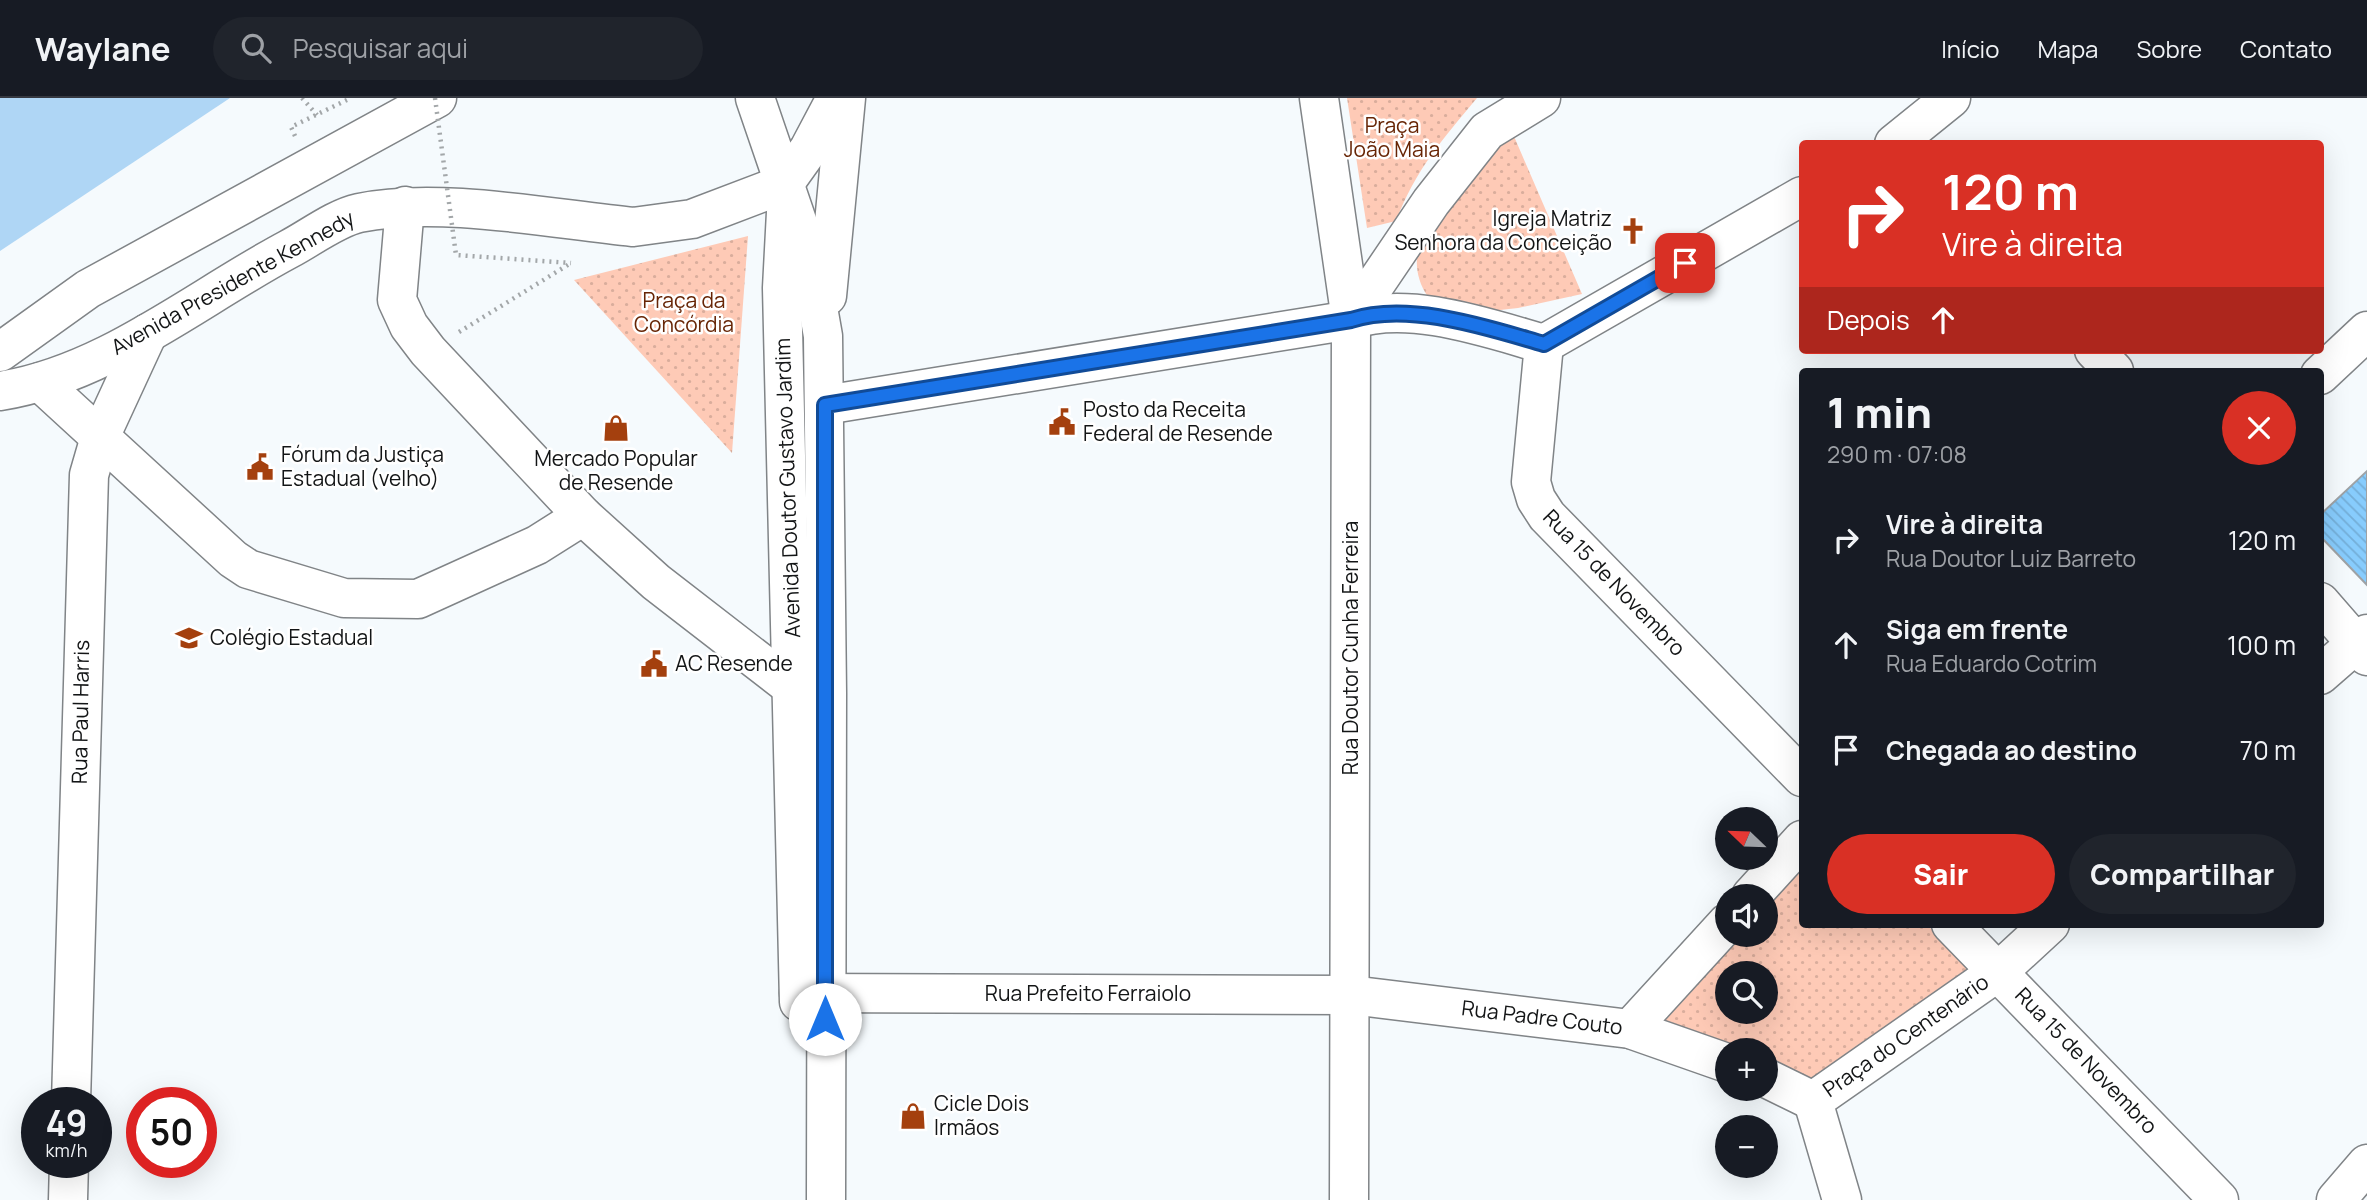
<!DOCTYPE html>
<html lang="pt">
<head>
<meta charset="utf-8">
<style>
  body { margin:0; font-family:Manrope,sans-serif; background:#20242c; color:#f1f3f6; height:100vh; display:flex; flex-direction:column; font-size:26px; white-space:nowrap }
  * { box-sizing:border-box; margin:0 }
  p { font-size:23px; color:#9ea1a6 }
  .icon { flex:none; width:38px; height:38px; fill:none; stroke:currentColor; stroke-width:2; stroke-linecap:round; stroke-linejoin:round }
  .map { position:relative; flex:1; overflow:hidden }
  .panel { position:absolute; left:1799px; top:270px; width:525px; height:560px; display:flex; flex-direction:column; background:#171b24; border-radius:7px; box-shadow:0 7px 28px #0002 }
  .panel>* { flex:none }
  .banner { position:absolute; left:1799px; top:42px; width:525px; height:214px; border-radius:7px; box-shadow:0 7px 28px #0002; background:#d93025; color:#fff; overflow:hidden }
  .needle { width:46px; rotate:293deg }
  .tools { position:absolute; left:1715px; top:709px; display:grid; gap:14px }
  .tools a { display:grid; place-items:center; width:63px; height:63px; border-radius:50%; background:#171b24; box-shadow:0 7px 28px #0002; font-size:35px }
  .speed { position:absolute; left:21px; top:989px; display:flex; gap:14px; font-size:35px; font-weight:700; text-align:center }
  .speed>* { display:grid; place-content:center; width:91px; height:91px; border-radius:50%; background:#171b24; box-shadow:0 7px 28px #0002; line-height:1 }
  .speed small { font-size:18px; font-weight:400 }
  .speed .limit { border:10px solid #d22; background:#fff; color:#111 }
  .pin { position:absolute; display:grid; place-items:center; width:60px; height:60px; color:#fff; margin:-30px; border-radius:14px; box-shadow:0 4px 10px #0006 }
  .me { position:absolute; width:77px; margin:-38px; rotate:0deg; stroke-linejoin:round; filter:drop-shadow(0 0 5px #0008) }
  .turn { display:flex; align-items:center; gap:24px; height:147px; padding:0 28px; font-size:32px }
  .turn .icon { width:91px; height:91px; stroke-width:2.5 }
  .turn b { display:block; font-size:49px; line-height:60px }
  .then { display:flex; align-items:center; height:66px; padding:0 28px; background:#0003; gap:14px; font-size:26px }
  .round { display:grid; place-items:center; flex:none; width:74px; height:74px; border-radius:37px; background:#20242c }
  .head { display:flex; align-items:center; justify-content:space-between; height:119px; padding:0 28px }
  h1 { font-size:42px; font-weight:800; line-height:52px }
  .cta { display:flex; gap:14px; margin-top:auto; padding:14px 28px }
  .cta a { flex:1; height:80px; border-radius:42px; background:#d93025; color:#fff; font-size:28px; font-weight:800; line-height:80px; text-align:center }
  .cta a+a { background:#20242c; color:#f1f3f6 }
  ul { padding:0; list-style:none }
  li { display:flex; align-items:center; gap:21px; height:105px; padding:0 28px }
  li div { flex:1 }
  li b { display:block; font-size:26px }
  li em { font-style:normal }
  header { display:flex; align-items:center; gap:42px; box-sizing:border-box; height:98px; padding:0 35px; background:#171b24; border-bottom:2px solid #363941 }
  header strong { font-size:33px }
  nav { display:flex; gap:38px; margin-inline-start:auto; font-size:24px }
  .search { width:490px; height:63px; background:#20242c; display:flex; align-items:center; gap:18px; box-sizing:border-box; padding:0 24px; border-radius:38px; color:#9ea1a6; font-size:26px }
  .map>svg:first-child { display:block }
  .grass { fill:url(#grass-dots); fill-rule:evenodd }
  .water { fill:#afd6f5 }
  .building { fill:url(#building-back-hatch); stroke:#9ea2a5; stroke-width:2 }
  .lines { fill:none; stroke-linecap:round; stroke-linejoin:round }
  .street-casing { stroke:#808487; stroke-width:41 }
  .secondary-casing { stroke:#808487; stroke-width:41 }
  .path { stroke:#a3a7a9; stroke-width:4.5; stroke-dasharray:2 5; stroke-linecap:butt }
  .street { stroke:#fff; stroke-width:38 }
  .secondary { stroke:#fff; stroke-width:38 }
  .path-bridge { stroke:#a3a7a9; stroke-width:4.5; stroke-dasharray:2 5; stroke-linecap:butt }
  .route-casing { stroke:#114b97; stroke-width:18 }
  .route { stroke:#1a73e8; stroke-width:12 }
  .labels { text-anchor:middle; stroke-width:5; stroke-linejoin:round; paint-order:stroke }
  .park-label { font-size:21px; fill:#672505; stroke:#fff }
  .poi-label { font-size:21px; fill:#131516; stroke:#fff; text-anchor:start }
  .street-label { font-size:21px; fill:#131516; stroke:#fff }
</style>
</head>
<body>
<header>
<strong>Waylane</strong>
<div class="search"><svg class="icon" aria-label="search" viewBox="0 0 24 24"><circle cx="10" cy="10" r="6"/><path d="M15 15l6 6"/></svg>Pesquisar aqui</div>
<nav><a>Início</a><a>Mapa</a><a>Sobre</a><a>Contato</a></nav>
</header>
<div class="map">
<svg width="2367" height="1102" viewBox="0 0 2367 1102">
  <defs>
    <pattern id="grass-dots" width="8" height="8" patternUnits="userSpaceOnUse" patternTransform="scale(1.75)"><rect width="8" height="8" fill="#fecab6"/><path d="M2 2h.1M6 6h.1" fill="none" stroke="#d9ad9c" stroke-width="1.8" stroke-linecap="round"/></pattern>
    <pattern id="building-back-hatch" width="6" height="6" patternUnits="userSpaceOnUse" patternTransform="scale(1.75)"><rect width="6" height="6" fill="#87ccfd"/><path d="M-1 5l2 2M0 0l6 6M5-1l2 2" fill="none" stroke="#74aed8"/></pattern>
  </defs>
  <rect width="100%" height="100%" fill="#f5fafd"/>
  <g class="grass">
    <path d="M1347 0H1477C1442 42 1416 71 1396 123L1367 130Z"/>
    <path d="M1513 36 1582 196 1518 210 1482 214 1428 199C1386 137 1473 73 1513 36Z"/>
    <polygon points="748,138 732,355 574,182"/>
    <path d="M1802 757V826H1926L1971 870 1818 986 1766 966V952H1732L1655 921 1731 837 1766 836V798ZM1727 875H1766V914H1727Z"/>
  </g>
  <polygon class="water" points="0,0 230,0 0,153"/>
  <polygon class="building" points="2367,373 2367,487 2320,438 2320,417"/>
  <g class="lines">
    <defs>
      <g id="street">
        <polyline points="1319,0 1351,222 1349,1102"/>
        <polyline points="1894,46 1951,0"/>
        <polyline points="405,108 397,202 409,228 428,253 583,418 656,484 793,590 817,593"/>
        <polyline points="1351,222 1431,104 1487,33 1541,0"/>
        <polyline points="1544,246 1531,384 1536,401 1547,418 1802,679"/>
        <polyline points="2094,252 2114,273"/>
        <polyline points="0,254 88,191 437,0"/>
        <polyline points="2320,277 2367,233"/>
        <polyline points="40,284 233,461 248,471 344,500 418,501 537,447 583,418"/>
        <path d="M0 293C107 276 195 201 289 151 310 140 336 120 359 115 438 98 552 121 633 129L692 121 784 86 809 51 836 0"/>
        <path d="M825 307 1351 222C1409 202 1487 230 1544 246L1802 98"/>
        <polyline points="2320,504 2367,558"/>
        <polyline points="2320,577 2367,536"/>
        <polyline points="1751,798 1802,742"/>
        <polyline points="1951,826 2219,1102"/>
        <polyline points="799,895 1351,897 1630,931 1727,965"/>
        <polyline points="1630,931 1727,825"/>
        <polyline points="1766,980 1813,1003"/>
        <polyline points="1813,1003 1999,873 2050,826"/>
        <polyline points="1813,1003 1842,1102"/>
        <polyline points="71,1004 89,377 100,339 148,235"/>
        <polyline points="68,1102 69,1064"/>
      </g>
      <g id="secondary">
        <polyline points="755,0 809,158 823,238 827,595 826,1102"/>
        <polyline points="786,114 782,190 799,904"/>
        <polyline points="827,198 846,0"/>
        <polyline points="2336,1102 2367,1066"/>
      </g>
    </defs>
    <use href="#street" class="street-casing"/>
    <use href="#secondary" class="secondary-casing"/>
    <g class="path">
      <polyline points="302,0 317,17"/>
      <polyline points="295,38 291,29 351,0"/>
      <polyline points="459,234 571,165"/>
    </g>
    <use href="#street" class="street"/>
    <use href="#secondary" class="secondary"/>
    <polyline class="path-bridge" points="435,0 456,157 571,165"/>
  </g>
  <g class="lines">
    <defs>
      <path id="route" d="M825 921V307L1351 222C1409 203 1488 230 1544 246L1685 165"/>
    </defs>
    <use href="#route" class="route-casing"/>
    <use href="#route" class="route"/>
  </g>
  <defs>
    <symbol id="church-bare" viewBox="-9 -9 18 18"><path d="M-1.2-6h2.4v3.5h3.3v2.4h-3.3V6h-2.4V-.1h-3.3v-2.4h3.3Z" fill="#a4400e" stroke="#fff" stroke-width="2.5" paint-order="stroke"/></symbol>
    <symbol id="civic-bare" viewBox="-9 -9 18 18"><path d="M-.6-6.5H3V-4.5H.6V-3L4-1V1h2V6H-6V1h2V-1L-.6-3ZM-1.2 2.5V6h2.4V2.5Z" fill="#a4400e" stroke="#fff" stroke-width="2.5" paint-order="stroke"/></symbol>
    <symbol id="shop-bare" viewBox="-9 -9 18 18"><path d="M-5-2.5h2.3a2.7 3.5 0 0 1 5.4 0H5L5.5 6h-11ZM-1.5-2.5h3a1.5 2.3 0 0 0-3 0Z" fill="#a4400e" stroke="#fff" stroke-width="2.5" paint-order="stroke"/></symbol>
    <symbol id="school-bare" viewBox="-9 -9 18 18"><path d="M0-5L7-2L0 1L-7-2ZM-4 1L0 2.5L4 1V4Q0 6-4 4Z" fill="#a4400e" stroke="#fff" stroke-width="2.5" paint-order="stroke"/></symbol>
  </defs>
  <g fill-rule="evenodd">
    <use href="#church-bare" x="1614" y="114" width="38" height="38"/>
    <use href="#civic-bare" x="1043" y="305" width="38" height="38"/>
    <use href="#shop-bare" x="597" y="311" width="38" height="38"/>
    <use href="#civic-bare" x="241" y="350" width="38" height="38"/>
    <use href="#school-bare" x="170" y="521" width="38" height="38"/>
    <use href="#civic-bare" x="635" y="547" width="38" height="38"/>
    <use href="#shop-bare" x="894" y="999" width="38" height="38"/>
  </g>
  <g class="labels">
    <g class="park-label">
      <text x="1392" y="35">Praça<tspan x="1392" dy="24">João Maia</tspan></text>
      <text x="684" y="210">Praça da<tspan x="684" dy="24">Concórdia</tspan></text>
    </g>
    <g class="poi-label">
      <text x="1612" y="128" text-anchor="end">Igreja Matriz<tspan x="1612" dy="24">Senhora da Conceição</tspan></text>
      <text x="1083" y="319">Posto da Receita<tspan x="1083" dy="24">Federal de Resende</tspan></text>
      <text x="281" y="364">Fórum da Justiça<tspan x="281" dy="24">Estadual (velho)</tspan></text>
      <text x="616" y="368" text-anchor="middle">Mercado Popular<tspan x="616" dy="24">de Resende</tspan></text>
      <text x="210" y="547">Colégio Estadual</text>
      <text x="675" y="573">AC Resende</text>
      <text x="934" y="1013">Cicle Dois<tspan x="934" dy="24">Irmãos</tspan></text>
    </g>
    <g class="street-label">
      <text transform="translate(233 185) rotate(-29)" y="7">Avenida Presidente Kennedy</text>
      <text transform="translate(788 390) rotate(-92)" y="7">Avenida Doutor Gustavo Jardim</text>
      <text transform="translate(1614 485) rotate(46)" y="7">Rua 15 de Novembro</text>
      <text transform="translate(1351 550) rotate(-90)" y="7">Rua Doutor Cunha Ferreira</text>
      <text transform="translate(81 614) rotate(-89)" y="7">Rua Paul Harris</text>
      <text x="1088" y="903">Rua Prefeito Ferraiolo</text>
      <text transform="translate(1542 920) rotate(7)" y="7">Rua Padre Couto</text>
      <text transform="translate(1906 938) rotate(-35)" y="7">Praça do Centenário</text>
      <text transform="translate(2086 963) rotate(46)" y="7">Rua 15 de Novembro</text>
    </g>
  </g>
</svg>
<div class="tools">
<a><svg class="needle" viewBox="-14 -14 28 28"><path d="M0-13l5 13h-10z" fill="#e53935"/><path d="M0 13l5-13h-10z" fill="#9ea1a6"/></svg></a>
<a><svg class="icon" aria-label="sound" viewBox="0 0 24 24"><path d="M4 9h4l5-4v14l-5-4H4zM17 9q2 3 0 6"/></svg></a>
<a><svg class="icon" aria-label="search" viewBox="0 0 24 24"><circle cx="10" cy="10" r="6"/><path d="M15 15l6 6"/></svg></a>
<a>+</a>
<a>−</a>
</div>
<div class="speed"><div>49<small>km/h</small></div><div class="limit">50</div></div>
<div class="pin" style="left:1685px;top:165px;background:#d93025"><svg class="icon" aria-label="arrive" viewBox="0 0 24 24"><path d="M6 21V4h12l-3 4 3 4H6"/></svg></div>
<svg class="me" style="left:825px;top:921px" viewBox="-20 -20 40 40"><circle r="19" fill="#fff"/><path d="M0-13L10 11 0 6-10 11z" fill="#1a73e8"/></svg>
<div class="banner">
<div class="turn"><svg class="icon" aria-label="right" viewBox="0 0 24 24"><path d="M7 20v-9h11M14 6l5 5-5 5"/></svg><div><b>120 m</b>Vire à direita</div></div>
<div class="then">Depois<svg class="icon" aria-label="ahead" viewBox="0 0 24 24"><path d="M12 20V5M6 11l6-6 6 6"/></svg></div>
</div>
<section class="panel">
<div class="head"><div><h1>1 min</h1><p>290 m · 07:08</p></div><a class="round" style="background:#d93025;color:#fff"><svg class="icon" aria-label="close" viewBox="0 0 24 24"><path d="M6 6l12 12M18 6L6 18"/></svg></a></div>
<ul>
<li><svg class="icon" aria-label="right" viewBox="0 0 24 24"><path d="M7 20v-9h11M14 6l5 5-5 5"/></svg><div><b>Vire à direita</b><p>Rua Doutor Luiz Barreto</p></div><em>120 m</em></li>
<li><svg class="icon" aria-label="ahead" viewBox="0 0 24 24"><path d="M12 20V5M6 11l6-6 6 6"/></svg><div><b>Siga em frente</b><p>Rua Eduardo Cotrim</p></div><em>100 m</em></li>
<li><svg class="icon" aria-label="arrive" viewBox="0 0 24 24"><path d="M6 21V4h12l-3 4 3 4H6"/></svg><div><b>Chegada ao destino</b></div><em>70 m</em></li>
</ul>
<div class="cta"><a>Sair</a><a>Compartilhar</a></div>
</section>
</div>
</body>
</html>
